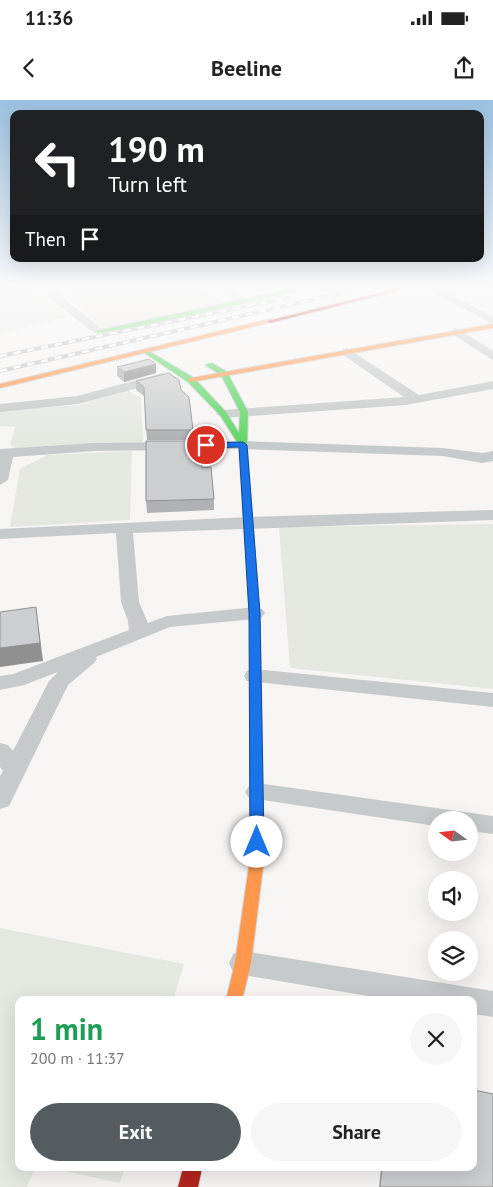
<!DOCTYPE html>
<html lang="en">
<head>
<meta charset="utf-8">
<style>
  body { margin:0; font-family:"PT Sans",sans-serif; background:#f6f6f6; color:#222; height:100vh; display:flex; flex-direction:column; font-size:19px; white-space:nowrap }
  * { box-sizing:border-box; margin:0 }
  p { font-size:16px; color:#767676 }
  .icon { flex:none; width:28px; height:28px; fill:none; stroke:currentColor; stroke-width:2; stroke-linecap:round; stroke-linejoin:round }
  .map { position:relative; flex:1; overflow:hidden }
  .drawer { position:absolute; left:15px; top:896px; width:462px; height:175px; display:flex; flex-direction:column; background:#fff; border-radius:10px; box-shadow:0 5px 20px #0002 }
  .drawer>* { flex:none }
  .hud { position:absolute; left:10px; top:10px; width:474px; height:152px; border-radius:10px; box-shadow:0 5px 20px #0002; background:#202124; color:#fff; overflow:hidden }
  .needle { width:32px; rotate:285deg }
  .tools { position:absolute; left:428px; top:711px; display:grid; gap:10px }
  .tools a { display:grid; place-items:center; width:50px; height:50px; border-radius:50%; background:#fff; box-shadow:0 5px 20px #0002; font-size:25px }
  .pin { position:absolute; display:grid; place-items:center; width:42px; height:42px; color:#fff; margin:-21px; border:2px solid #fff; border-radius:50%; box-shadow:0 1px 5px #0007 }
  .me { position:absolute; width:55px; margin:-28px; rotate:0deg; stroke-linejoin:round; filter:drop-shadow(0 0 4px #0008) }
  .turn { display:flex; align-items:center; gap:18px; height:105px; padding:0 15px; font-size:22px }
  .turn .icon { width:65px; height:65px; stroke-width:2.5 }
  .turn b { display:block; font-size:35px; line-height:42px }
  .then { display:flex; align-items:center; height:48px; padding:0 15px; background:#0003; gap:10px; font-size:19px }
  .round { display:grid; place-items:center; flex:none; width:52px; height:52px; border-radius:26px; background:#f6f6f6 }
  .summary { display:flex; align-items:center; justify-content:space-between; height:85px; padding:0 15px }
  h1 { font-size:30px; font-weight:700; line-height:38px; color:#1e9e55 }
  .cta { display:flex; gap:10px; margin-top:auto; padding:10px 15px }
  .cta a { flex:1; height:58px; border-radius:30px; background:#555c5f; color:#fff; font-size:20px; font-weight:700; line-height:58px; text-align:center }
  .cta a+a { background:#f6f6f6; color:#222 }
  .status { display:flex; justify-content:space-between; align-items:center; height:35px; padding:0 25px; background:#fff; direction:ltr }
  .status svg { height:14px; fill:currentColor }
  header { display:flex; justify-content:space-between; align-items:center; height:65px; padding:0 15px; background:#fff; font-size:22px; font-weight:700 }
  .map>svg:first-child { display:block }
  .built { fill:#e5e7e6 }
  .green { fill:#e5e7e1 }
  .lines { fill:none; stroke-linecap:round; stroke-linejoin:round }
  .fast-casing { stroke:#d2d3d4; stroke-width:2 }
  .slow-casing { stroke:#d2d3d4; stroke-width:2 }
  .jam-casing { stroke:#d2d3d4; stroke-width:2 }
  .street { fill:#c7caca; fill-rule:evenodd }
  .fast { fill:#63d668; fill-rule:evenodd }
  .slow { fill:#ff974d; fill-rule:evenodd }
  .jam { fill:#b3261e; fill-rule:evenodd }
  .rail-casing { stroke:#bec0c1; stroke-width:4 }
  .rail { stroke:#fff; stroke-width:2.5; stroke-dasharray:7; stroke-linecap:butt }
  .wall { fill:#b0b1b2 }
  .shaded-wall { fill:#909091 }
  .building { fill:#cdcecf; stroke:#909091 }
  .route { fill:#1a73e8; stroke:#114b97 }
</style>
</head>
<body>
<div class="status"><b>11:36</b><svg viewBox="0 0 49 12"><path d="M0 12V9h3v3zM5 12V6h3v6zM10 12V3h3v9zM15 12V0h3v12zM26 1h20v11H26zM47 4h2v5h-2z"/></svg></div>
<header><svg class="icon" aria-label="back" viewBox="0 0 24 24"><path d="M15 5l-7 7 7 7"/></svg>Beeline<svg class="icon" aria-label="share" viewBox="0 0 24 24"><path d="M12 15V3M7 8l5-5 5 5M5 13v7h14v-7"/></svg></header>
<div class="map">
<svg width="493" height="1087" viewBox="0 0 493 1087">
  <rect width="100%" height="100%" fill="#f6f5f4"/>
  <polygon class="built" points="0,189 38,189 27,190 20,197 59,219 0,234"/>
  <g class="green">
    <polygon points="87,189 198,189 223,203 111,228 99,226 67,196 75,191"/>
    <polygon points="27,190 36,191 33,193 67,213 66,217 59,219 19,196"/>
    <polygon points="128,290 141,298 143,342 14,348 10,344 15,327 0,326 0,311 78,305"/>
    <polygon points="132,351 130,420 10,427 20,369 47,355"/>
    <polygon points="493,424 493,589 290,568 279,427"/>
    <polygon points="0,828 184,864 173,900 19,900 19,1068 35,1068 27,1087 0,1087"/>
    <polygon points="51,1068 125,1068 120,1083"/>
  </g>
  <g class="lines">
    <defs>
      <g id="fast">
        <polygon points="292,189 304,189 153,224 98,233 95,231"/>
        <polygon points="143,250 147,250 194,278 226,312 239,333 240,312 221,275 205,265 212,263 227,272 248,312 247,345 260,524 259,526 255,527 250,524 239,345 220,315 188,282 143,252"/>
      </g>
      <g id="slow">
        <polygon points="270,219 272,220 272,222 0,288 0,284"/>
        <polygon points="493,224 493,228 191,282 187,280 191,278"/>
        <polygon points="255,521 260,524 264,759 251,863 242,900 226,900 235,863 250,759 250,524"/>
      </g>
      <g id="jam">
        <polygon points="395,189 406,189 270,223 267,221"/>
        <polygon points="183,1068 202,1068 198,1087 178,1087"/>
      </g>
    </defs>
    <use href="#fast" class="fast-casing"/>
    <use href="#slow" class="slow-casing"/>
    <use href="#jam" class="jam-casing"/>
    <g class="street">
      <polygon points="49,189 60,189 57,193 102,229 102,233 94,233 47,196 46,194"/>
      <polygon points="216,189 229,189 248,202 247,204 239,204"/>
      <polygon points="426,189 439,189 493,217 493,224"/>
      <polygon points="456,228 493,251 493,260 452,234 450,232"/>
      <polygon points="347,248 419,295 493,281 493,289 406,305 223,318 216,314 223,310 404,297 343,255 341,252 343,249"/>
      <polygon points="163,273 169,277 168,280 78,304 0,312 0,304 77,296"/>
      <polygon points="243,341 443,348 482,353 493,351 493,361 482,363 443,356 243,349 95,351 13,357 8,380 0,385 0,349 95,343"/>
      <polygon points="493,410 493,420 133,433 139,502 148,523 167,516 255,507 262,509 265,513 262,517 255,519 170,527 96,557 97,559 94,563 68,585 12,700 9,706 0,709 0,676 3,671 0,667 0,643 8,645 13,651 49,581 58,572 24,585 0,590 0,576 13,574 129,530 128,521 121,502 116,433 0,439 0,429 248,417"/>
      <polygon points="254,569 493,593 493,607 247,581 244,576 247,571"/>
      <polygon points="257,683 493,716 493,734 469,731 469,720 436,720 436,726 249,698 245,692 249,686"/>
      <polygon points="243,851 493,891 493,917 474,914 474,900 391,900 243,875 233,872 229,863 233,854"/>
    </g>
    <use href="#fast" class="fast"/>
    <use href="#slow" class="slow"/>
    <use href="#jam" class="jam"/>
    <defs>
      <g id="rail">
        <polyline points="0,256 288,198"/>
        <polyline points="0,271 359,189"/>
      </g>
    </defs>
    <use href="#rail" class="rail-casing"/>
    <use href="#rail" class="rail"/>
  </g>
  <g class="wall">
    <polygon points="117,267 156,273 124,282 117,276"/>
    <polygon points="136,281 181,290 193,330 193,340 147,340 144,296 136,290"/>
    <polygon points="202,368 214,399 214,410 147,413 146,401"/>
    <polygon points="381,1068 474,1068 493,1087 379,1087"/>
  </g>
  <g class="shaded-wall">
    <polygon points="156,264 156,273 124,282 124,272"/>
    <polygon points="36,507 43,561 0,567 0,548"/>
  </g>
  <g class="building">
    <polygon points="149,259 156,264 124,272 117,267"/>
    <polygon points="169,273 179,280 181,290 189,297 193,330 146,330 144,287 136,281"/>
    <polygon points="146,341 194,341 195,343 199,343 202,368 211,367 214,399 146,401"/>
    <polygon points="36,507 40,543 0,548 0,512"/>
    <polygon points="474,990 493,994 493,1087 380,1087 382,1068 474,1068"/>
  </g>
  <linearGradient id="sky" x2="0" y2="1"><stop stop-color="#9bc1e1"/><stop offset="0.55" stop-color="#fbfafa"/><stop offset="1" stop-color="#fbfafa" stop-opacity="0"/></linearGradient>
  <rect width="493" height="341" fill="url(#sky)"/>
  <polygon class="route" points="243,342 247,345 260,513 264,742 262,746 252,746 250,742 249,513 239,347 206,348 202,345 206,343"/>
</svg>
<div class="tools">
<a><svg class="needle" viewBox="-14 -14 28 28"><path d="M0-13l5 13h-10z" fill="#e53935"/><path d="M0 13l5-13h-10z" fill="#767676"/></svg></a>
<a><svg class="icon" aria-label="sound" viewBox="0 0 24 24"><path d="M4 9h4l5-4v14l-5-4H4zM17 9q2 3 0 6"/></svg></a>
<a><svg class="icon" aria-label="layers" viewBox="0 0 24 24"><path d="M12 4l9 5-9 5-9-5zM3 14l9 5 9-5"/></svg></a>
</div>
<div class="pin" style="left:206px;top:345px;background:#d93025"><svg class="icon" aria-label="arrive" viewBox="0 0 24 24"><path d="M6 21V4h12l-3 4 3 4H6"/></svg></div>
<svg class="me" style="left:257px;top:742px" viewBox="-20 -20 40 40"><circle r="19" fill="#fff"/><path d="M0-13L10 11 0 6-10 11z" fill="#1a73e8"/></svg>
<div class="hud">
<div class="turn"><svg class="icon" aria-label="left" viewBox="0 0 24 24"><path d="M17 20v-9H6M10 6l-5 5 5 5"/></svg><div><b>190 m</b>Turn left</div></div>
<div class="then">Then<svg class="icon" aria-label="arrive" viewBox="0 0 24 24"><path d="M6 21V4h12l-3 4 3 4H6"/></svg></div>
</div>
<section class="drawer">
<div class="summary"><div><h1>1 min</h1><p>200 m · 11:37</p></div><a class="round"><svg class="icon" aria-label="close" viewBox="0 0 24 24"><path d="M6 6l12 12M18 6L6 18"/></svg></a></div>
<div class="cta"><a>Exit</a><a>Share</a></div>
</section>
</div>
</body>
</html>
